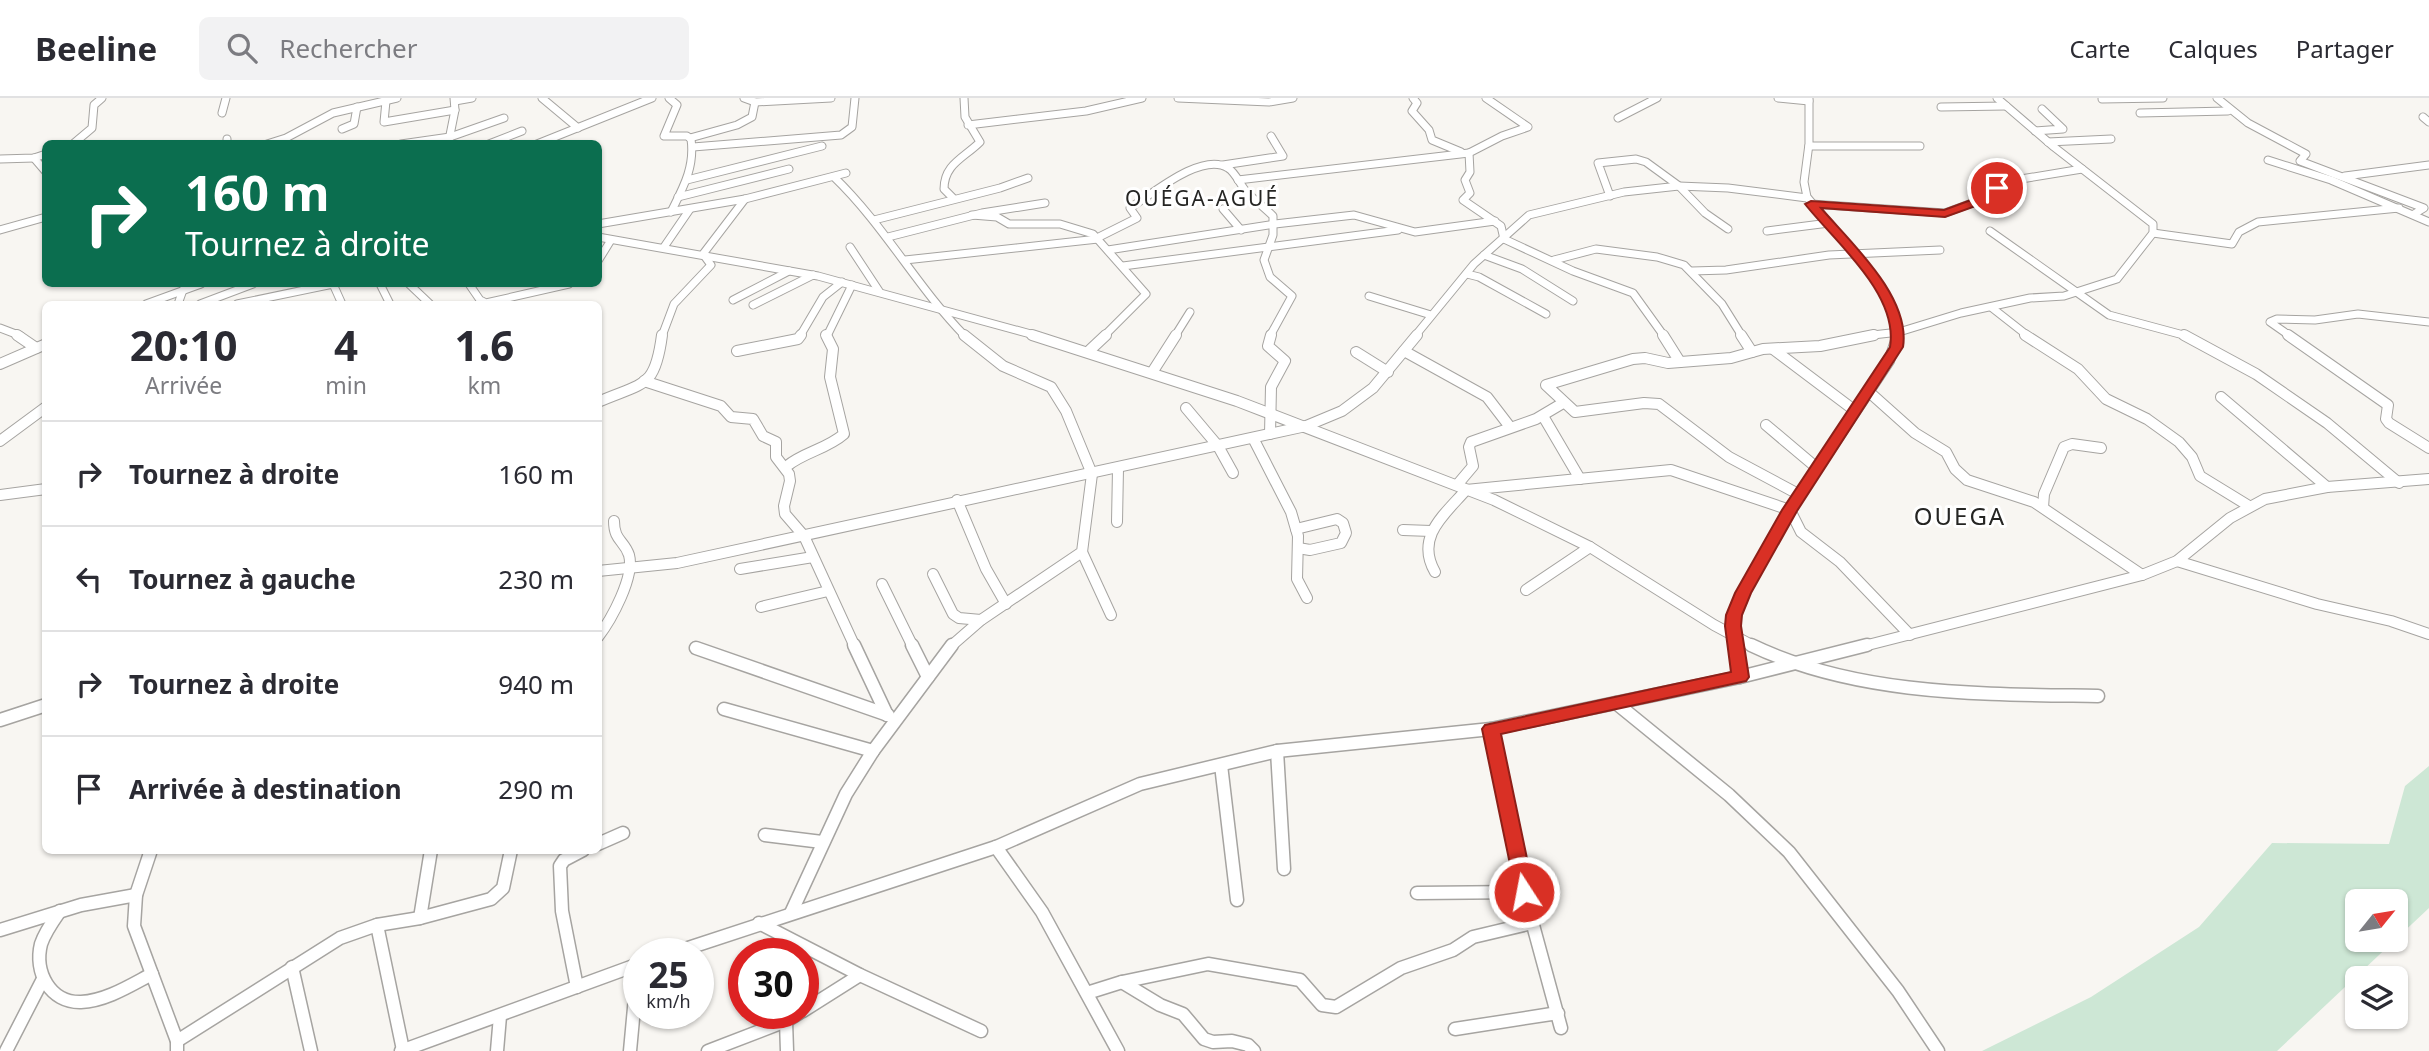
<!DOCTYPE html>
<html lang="fr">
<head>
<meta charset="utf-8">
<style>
  body { margin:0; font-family:"Noto Sans",sans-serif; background:#f2f2f3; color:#2b2b33; height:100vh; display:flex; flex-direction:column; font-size:26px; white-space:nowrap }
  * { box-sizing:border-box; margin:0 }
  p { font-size:23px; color:#7c7c81 }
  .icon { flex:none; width:38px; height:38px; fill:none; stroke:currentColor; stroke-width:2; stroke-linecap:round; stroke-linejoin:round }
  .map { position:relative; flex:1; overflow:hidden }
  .drawer { position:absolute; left:42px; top:203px; width:560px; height:553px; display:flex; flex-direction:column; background:#fff; border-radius:10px; box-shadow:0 2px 5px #0004 }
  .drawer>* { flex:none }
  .top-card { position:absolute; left:42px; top:42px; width:560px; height:147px; border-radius:10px; box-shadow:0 2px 5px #0004; background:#0b6e4f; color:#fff; overflow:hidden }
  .needle { width:46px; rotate:60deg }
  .buttons { position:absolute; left:2345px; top:791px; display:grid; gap:14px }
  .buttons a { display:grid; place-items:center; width:63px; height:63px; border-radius:10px; background:#fff; box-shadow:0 2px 5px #0004; font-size:35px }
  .speed { position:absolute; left:623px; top:840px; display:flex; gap:14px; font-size:35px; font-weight:700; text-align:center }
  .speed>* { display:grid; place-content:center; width:91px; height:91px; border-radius:50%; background:#fff; box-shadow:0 2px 5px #0004; line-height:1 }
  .speed small { font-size:18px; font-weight:400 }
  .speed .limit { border:10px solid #d22; background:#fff; color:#111 }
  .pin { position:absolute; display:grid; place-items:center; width:60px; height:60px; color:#fff; margin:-30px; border:4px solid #fff; border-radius:50%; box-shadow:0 2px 7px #0007 }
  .me { position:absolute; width:77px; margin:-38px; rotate:349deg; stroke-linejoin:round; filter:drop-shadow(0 0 5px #0008) }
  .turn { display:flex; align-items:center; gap:24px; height:147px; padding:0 28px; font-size:32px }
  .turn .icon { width:91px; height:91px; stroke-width:2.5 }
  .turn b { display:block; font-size:49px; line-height:60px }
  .eta { display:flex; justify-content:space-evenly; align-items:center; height:119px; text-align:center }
  .eta b { font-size:42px; font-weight:700; line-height:49px }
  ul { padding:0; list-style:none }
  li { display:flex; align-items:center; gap:21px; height:105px; padding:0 28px; border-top:2px solid #e1e1e2 }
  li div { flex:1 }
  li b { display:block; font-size:26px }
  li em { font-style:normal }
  header { display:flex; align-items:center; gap:42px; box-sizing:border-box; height:98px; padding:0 35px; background:#fff; border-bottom:2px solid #e1e1e2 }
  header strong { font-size:33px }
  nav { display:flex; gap:38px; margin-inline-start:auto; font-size:24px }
  .search { width:490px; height:63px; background:#f2f2f3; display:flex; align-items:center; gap:18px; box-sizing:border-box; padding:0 24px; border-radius:10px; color:#7c7c81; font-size:26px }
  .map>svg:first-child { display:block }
  .green { fill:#cde7d5 }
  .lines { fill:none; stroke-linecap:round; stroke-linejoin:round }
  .minor-far2-casing { stroke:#a6a4a1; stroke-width:9 }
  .minor-far1-casing { stroke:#a6a4a1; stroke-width:12 }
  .minor-casing { stroke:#a6a4a1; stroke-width:15 }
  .minor-far2 { stroke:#fff; stroke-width:7 }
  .minor-far1 { stroke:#fff; stroke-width:10 }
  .minor { stroke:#fff; stroke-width:12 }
  .route { fill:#d93025; stroke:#8d1f18; stroke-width:2 }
  .labels { text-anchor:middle; stroke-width:6; stroke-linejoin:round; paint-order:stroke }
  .far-quarter-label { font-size:21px; letter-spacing:2px; fill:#252523; stroke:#fff }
  .neighbourhood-label { font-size:24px; letter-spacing:2px; fill:#252523; stroke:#fff }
</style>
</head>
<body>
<header>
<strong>Beeline</strong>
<div class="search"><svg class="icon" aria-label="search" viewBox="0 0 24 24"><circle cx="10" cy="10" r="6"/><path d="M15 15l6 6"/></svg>Rechercher</div>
<nav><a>Carte</a><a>Calques</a><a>Partager</a></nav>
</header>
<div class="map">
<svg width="2429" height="953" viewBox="0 0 2429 953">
  <rect width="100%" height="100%" fill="#f8f6f2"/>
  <polygon class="green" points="2429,668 2429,810 2396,841 2396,803 2357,803 2357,842 2395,842 2277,953 1982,953 2091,899 2199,829 2272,745 2389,746 2405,688"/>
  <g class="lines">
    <defs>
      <g id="minor-far2">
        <polyline points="542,0 578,30"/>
        <path d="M669 0 677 7 664 38H687L691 41C695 69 683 90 671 114"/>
        <polyline points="1178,0 1269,4 1293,0"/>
        <polyline points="1413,0 1417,5 1412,13 1429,32 1432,42 1461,54"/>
        <polyline points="1486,0 1528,29 1502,38 1469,55 1470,74 1465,82 1470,95 1463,102 1501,128 1504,141"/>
        <polyline points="1778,0 1809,3"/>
        <polyline points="1809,0 1809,46 1804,84 1807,99 1876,181 1894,215 1898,238"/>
        <polyline points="2217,0 2248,25 2306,56 2300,63 2424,110 2414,116"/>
        <polyline points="2102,1 2163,0"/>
        <polyline points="386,3 384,24 455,12"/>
        <polyline points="455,3 472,0"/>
        <polyline points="755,4 831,0"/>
        <polyline points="1941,9 2006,8"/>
        <polyline points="222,15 226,0"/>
        <polyline points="2140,15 2228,13"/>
        <polyline points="2423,19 2429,24"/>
        <polyline points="1618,20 1657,0"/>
        <polyline points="968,27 1086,13 1142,0"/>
        <polyline points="342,31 354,26 357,9"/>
        <polyline points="2035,33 2063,31 2042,11"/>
        <polyline points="690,40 737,27 752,19 755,4 744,0"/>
        <polyline points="227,41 227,46"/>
        <polyline points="449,42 455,12 454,0"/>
        <polyline points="2048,44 2111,41"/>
        <polyline points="73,46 92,30 94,7 102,0"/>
        <polyline points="267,46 286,40 333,15 397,0"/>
        <polyline points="401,46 450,39 504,20"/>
        <polyline points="489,46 522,33"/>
        <polyline points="537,46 652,0"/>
        <polyline points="1809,48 1920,48"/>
        <polyline points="693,49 841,37 852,29 855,0"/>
        <polyline points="34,60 46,74"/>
        <polyline points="0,61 34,60 46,56"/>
        <polyline points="2268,62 2331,82 2429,124"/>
        <polyline points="1223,67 1283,58 1271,38"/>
        <polyline points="2345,78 2429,67"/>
        <path d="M834 79C884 127 917 189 965 238"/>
        <polyline points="687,82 822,48"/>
        <polyline points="1238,82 1469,55"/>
        <polyline points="1610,98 1598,65 1636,61 1646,64 1679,88 1705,115 1728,131"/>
        <polyline points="678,99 789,71"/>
        <path d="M953 100 944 91C944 66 964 60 980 44L965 19 964 0"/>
        <polyline points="1811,106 1945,115 1983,101 2003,84 2082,71"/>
        <polyline points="1223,111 1241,132"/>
        <polyline points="972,117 997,119 1009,126 1060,126 1093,136 1146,196 1104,238"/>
        <polyline points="874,122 1000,90 1028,80"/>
        <polyline points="598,126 745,101 846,75"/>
        <polyline points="0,132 46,119"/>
        <polyline points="1767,133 1829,125"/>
        <polyline points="1990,133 2109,217 2187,238"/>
        <polyline points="2153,135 2232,146 2239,134 2258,124 2399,110"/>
        <polyline points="598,139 818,178 1038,238"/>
        <polyline points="888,139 982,115 1045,105"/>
        <path d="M1097 140 1137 120 1130 110C1151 97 1202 53 1228 70 1235 74 1240 86 1245 92 1253 101 1264 109 1273 118V137L1264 162 1270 179 1292 198 1270 238"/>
        <polyline points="1504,141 1573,173 1633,195 1664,238"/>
        <polyline points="664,149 690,111"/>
        <polyline points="850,149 879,193"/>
        <polyline points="1108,152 1275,126 1354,117 1415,134 1495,123"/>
        <polyline points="1484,157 1522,171 1573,203"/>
        <polyline points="905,162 1098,141"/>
        <polyline points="1554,162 1596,151 1657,159 1684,167 1722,206 1742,238"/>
        <polyline points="598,163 611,142"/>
        <polyline points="1123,168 1398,132"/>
        <polyline points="1692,173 1726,172 1829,157 1940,152"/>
        <polyline points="1467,176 1479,179 1546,216"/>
        <polyline points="380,186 390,206"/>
        <polyline points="409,186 430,206"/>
        <polyline points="469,186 480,202 486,205 569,186"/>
        <polyline points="1369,198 1431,217"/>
        <polyline points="733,202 789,173"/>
        <polyline points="146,206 201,186"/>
        <polyline points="178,206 183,192"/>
        <polyline points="200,206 253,186"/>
        <polyline points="237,206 333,186 342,206"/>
        <polyline points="753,207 813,177"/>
        <polyline points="1991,209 2028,238"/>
        <polyline points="0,230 21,238"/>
        <polyline points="662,238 674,206 711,167 703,156 745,101"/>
        <polyline points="800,238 823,199 842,184"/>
        <polyline points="827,238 852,187"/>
        <polyline points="1175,238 1190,214"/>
        <polyline points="1415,238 1474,166 1529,117 1624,94 1679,88 1728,90 1807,100"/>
        <polyline points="1864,238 1899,234 1961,215 2030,200 2064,198 2117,181 2153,135 2153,126 2054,49 1997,0"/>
        <polyline points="2290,238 2270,224 2277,221 2315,222 2358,216 2429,224"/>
      </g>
      <g id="minor-far1">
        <polyline points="17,237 36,250"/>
        <polyline points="1032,237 1237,303 1494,402 1590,449 1714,527 1755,549"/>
        <polyline points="1663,237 1680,264"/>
        <polyline points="1741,237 1752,254"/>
        <polyline points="2025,237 2078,271 2106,301 2147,321 2179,344 2192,359 2200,378 2249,408"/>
        <polyline points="2184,237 2256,276 2327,325 2399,385"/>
        <polyline points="2288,237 2388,307 2386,321 2389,325 2429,350"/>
        <polyline points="1773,251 1854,312"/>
        <polyline points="1090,252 1106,237"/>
        <polyline points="737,253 798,241 801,237"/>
        <polyline points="1404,253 1487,299 1510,329"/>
        <polyline points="1356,254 1388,274"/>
        <polyline points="0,266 46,246"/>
        <polyline points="1153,273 1176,237"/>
        <polyline points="644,283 721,308 731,319 753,321 763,338 776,344 776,359 789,376 790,383 784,408 785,416 804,438 855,549"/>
        <polyline points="1868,293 1915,335 1946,354 1955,371 1967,382 2034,404 2142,477"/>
        <polyline points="2221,299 2327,389"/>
        <path d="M598 304C644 284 655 291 662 237"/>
        <polyline points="1186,310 1218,348 1233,375"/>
        <polyline points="1543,318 1580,381"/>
        <polyline points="1766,327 1817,370"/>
        <polyline points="1270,336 1271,289 1285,263 1268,248 1271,237"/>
        <polyline points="1253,340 1291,414 1298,438 1297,481 1307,500"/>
        <polyline points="0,343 46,309"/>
        <path d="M787 368C804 354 827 351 844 336L830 279 833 251 826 237"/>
        <polyline points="1457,387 1473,368 1469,349 1471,344 1536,321 1563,305"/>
        <polyline points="0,397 46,391"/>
        <polyline points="1800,397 1729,359 1659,306 1644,305 1575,314 1546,287 1633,261 1645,260 1668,265 1731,260 1763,251 1820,248 1874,237"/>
        <polyline points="957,402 986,471 1006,506"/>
        <polyline points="2043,409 2044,396 2064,349 2072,346 2101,350"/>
        <polyline points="1117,424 1118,371"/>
        <polyline points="1296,431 1337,421 1343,425 1346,435 1341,445 1310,452 1298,450"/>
        <polyline points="1403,432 1431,433"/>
        <polyline points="1082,454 1111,517"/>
        <polyline points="2177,463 2317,506 2391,523 2429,536"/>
        <polyline points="740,471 813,459"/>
        <polyline points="598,473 677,465 1306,328 1342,313 1373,290 1417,237"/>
        <path d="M1435 474C1415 439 1444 417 1466 392L1671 372 1790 412 1801 434 1840 464 1910 537"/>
        <polyline points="933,476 953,516 959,520 981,522"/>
        <polyline points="882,486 913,549"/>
        <polyline points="1526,492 1590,449"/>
        <polyline points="761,509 828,493"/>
        <path d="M598 539C611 522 635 479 629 457 624 442 614 443 614 423"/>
        <polyline points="950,549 981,522 1082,454 1092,376 1066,313 1051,289 1003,268 964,237"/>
        <polyline points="1736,549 1734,517 1743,495 1790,412 1889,263 1898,237"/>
        <polyline points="1860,549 2142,477 2177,463 2230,420 2265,401 2327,389 2429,381"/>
      </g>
      <g id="minor">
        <polyline points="854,547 887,617"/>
        <polyline points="912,547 928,579"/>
        <polyline points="1736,547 1740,579"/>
        <path d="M1751 547C1857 598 1983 596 2098 598"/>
        <polyline points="696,550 888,617"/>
        <polyline points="1616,605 1729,697 1789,754 1898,893 1938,953"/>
        <polyline points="724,611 873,653"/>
        <polyline points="0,622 46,607"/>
        <polyline points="1491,631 1524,794 1561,930"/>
        <polyline points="1277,653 1284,771"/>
        <polyline points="1221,667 1237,802"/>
        <polyline points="765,737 822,744"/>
        <polyline points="598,746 623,735"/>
        <polyline points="996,749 1042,814 1118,953"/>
        <polyline points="151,752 136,797 134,828 177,943 177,953"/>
        <polyline points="1417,795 1524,794"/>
        <path d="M60 813C53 823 45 834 41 846 34 874 50 905 81 904 106 903 131 887 152 876"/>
        <polyline points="791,815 846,696 873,653 952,547"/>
        <polyline points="420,820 431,752"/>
        <polyline points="759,825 860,877 981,933"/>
        <polyline points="377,827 403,952"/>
        <polyline points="0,832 81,807 136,797"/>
        <polyline points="670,856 996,749 1140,686 1277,653 1491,631 1740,579 1867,547"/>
        <polyline points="292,869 311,953"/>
        <polyline points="1122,884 1160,907 1183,916 1204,941 1213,944 1232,943 1248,947 1254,953"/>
        <polyline points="577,889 562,813 560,768 564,762 583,752"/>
        <polyline points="1087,895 1122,884 1208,866 1300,882 1322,907 1336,909 1401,870 1453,852 1473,839 1532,825"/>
        <polyline points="803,913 860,877"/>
        <polyline points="786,923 787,953"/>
        <polyline points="1455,931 1558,915"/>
        <polyline points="177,943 340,840 377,827 420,820 491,801 503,790 511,752"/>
        <polyline points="6,953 43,881"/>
        <polyline points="401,953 639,866"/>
        <polyline points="497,953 500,918"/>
        <polyline points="630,953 638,867"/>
        <polyline points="708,953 786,923 799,915"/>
      </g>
    </defs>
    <use href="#minor-far2" class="minor-far2-casing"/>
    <use href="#minor-far1" class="minor-far1-casing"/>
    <use href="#minor" class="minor-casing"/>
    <use href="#minor-far2" class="minor-far2"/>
    <use href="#minor-far1" class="minor-far1"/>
    <use href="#minor" class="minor"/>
  </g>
  <path class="route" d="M1997 87 2002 90 1987 104 1945 119 1821 110C1851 145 1911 199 1903 249L1797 413 1751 495 1742 517 1741 528 1749 579 1746 583 1501 636 1534 794 1531 800 1524 803 1517 800 1482 631 1485 627 1731 574 1725 528 1726 517 1735 495 1782 412 1890 249C1899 196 1835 144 1805 106L1811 103 1944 112 1979 99Z"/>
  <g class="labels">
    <g class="far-quarter-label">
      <text x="1202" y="108">OUÉGA-AGUÉ</text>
    </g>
    <g class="neighbourhood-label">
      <text x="1960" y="427">OUEGA</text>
    </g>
  </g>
</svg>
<div class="buttons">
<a><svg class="needle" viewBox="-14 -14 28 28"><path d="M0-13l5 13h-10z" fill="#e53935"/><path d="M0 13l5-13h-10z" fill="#7c7c81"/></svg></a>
<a><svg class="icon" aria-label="layers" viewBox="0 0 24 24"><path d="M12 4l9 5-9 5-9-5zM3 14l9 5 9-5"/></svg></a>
</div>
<div class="speed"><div>25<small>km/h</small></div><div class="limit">30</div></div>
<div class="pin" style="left:1997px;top:90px;background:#d93025"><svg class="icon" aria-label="arrive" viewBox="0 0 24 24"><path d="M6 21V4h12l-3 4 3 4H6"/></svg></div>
<svg class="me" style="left:1524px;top:794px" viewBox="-20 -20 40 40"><circle r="17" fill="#d93025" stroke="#fff" stroke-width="3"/><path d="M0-11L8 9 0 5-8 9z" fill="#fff"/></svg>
<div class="top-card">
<div class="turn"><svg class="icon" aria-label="right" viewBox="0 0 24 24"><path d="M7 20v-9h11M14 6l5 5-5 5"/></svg><div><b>160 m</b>Tournez à droite</div></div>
</div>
<section class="drawer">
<div class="eta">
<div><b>20:10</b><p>Arrivée</p></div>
<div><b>4</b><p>min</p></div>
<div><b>1.6</b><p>km</p></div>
</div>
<ul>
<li><svg class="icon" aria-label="right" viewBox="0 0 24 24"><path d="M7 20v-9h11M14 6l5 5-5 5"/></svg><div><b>Tournez à droite</b></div><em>160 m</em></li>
<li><svg class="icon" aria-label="left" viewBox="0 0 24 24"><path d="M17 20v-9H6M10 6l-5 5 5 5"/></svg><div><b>Tournez à gauche</b></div><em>230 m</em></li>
<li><svg class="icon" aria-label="right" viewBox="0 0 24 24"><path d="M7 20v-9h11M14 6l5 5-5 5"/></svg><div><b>Tournez à droite</b></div><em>940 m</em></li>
<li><svg class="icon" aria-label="arrive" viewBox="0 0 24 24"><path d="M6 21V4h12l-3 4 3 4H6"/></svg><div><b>Arrivée à destination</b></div><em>290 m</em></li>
</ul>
</section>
</div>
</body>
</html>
